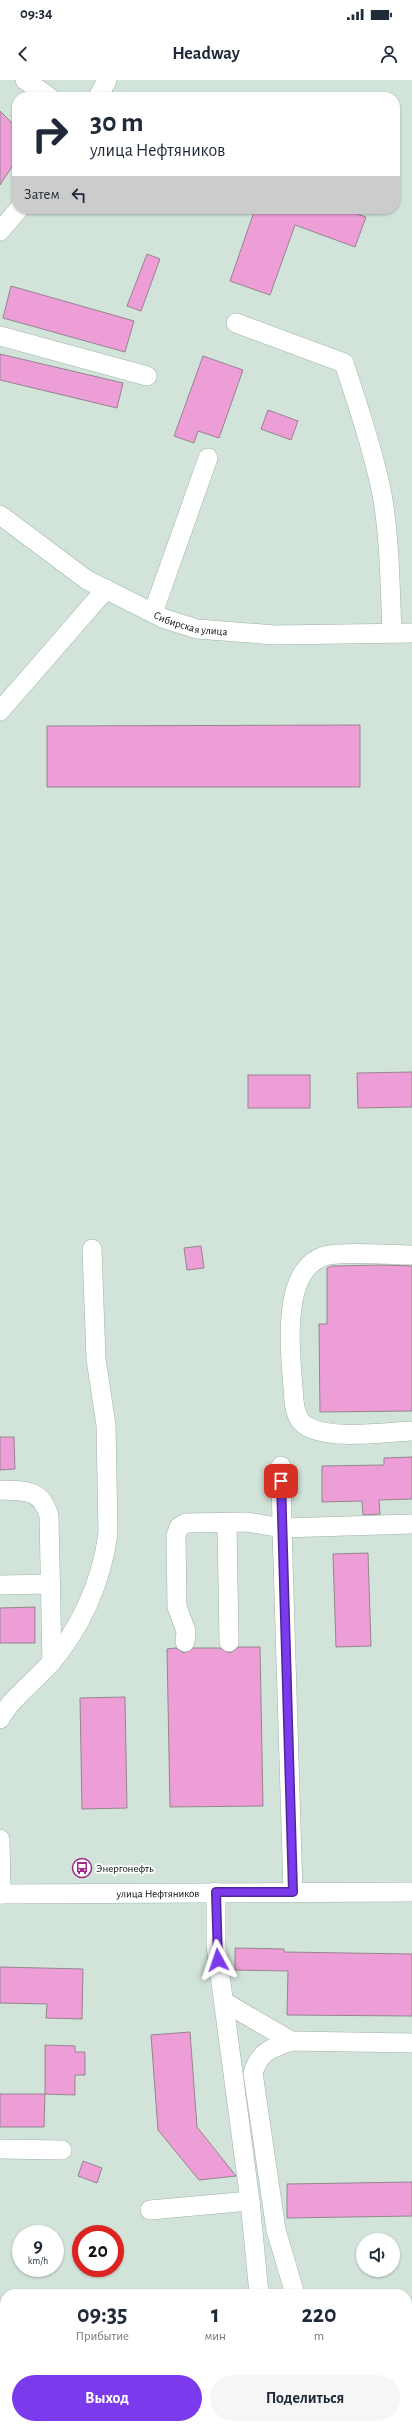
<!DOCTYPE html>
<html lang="ru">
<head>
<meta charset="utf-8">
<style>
  body { margin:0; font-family:"Alegreya Sans",sans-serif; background:#f6f6f7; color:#1f2937; height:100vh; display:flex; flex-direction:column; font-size:15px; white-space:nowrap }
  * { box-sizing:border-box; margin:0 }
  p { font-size:13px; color:#747a83 }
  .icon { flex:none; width:22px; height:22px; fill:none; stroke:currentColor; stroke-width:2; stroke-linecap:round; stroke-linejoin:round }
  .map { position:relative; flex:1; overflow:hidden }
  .panel { position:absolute; left:0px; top:2209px; width:412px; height:140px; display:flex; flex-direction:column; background:#fff; border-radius:16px 16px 0 0; box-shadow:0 1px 3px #0004 }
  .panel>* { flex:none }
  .banner { position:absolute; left:12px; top:12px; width:388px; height:122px; border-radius:16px; box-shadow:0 1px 3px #0004; background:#fff; color:#1f2937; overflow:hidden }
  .buttons { position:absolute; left:356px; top:2153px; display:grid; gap:8px }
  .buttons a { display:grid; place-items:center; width:44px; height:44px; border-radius:50%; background:#fff; box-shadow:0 1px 3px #0004; font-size:20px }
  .speed { position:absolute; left:12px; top:2145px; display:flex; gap:8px; font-size:20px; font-weight:700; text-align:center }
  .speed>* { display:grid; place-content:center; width:52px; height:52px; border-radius:50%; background:#fff; box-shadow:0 1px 3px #0004; line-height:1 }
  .speed small { font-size:10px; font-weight:400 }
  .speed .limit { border:6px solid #d22; background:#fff; color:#111 }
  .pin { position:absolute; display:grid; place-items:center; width:34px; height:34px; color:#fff; margin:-17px; border-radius:8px; box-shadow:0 2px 6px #0006 }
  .me { position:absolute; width:44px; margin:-22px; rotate:355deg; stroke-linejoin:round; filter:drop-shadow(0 0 3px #0008) }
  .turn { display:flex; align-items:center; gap:14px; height:84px; padding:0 12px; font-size:18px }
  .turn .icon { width:52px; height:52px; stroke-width:2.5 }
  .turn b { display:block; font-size:28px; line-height:34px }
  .then { display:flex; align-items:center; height:38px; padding:0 12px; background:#0003; gap:8px; font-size:15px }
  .eta { display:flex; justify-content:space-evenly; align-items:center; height:68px; text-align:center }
  .eta b { font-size:24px; font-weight:700; line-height:28px }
  .cta { display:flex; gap:8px; margin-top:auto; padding:8px 12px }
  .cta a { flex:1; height:46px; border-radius:24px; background:#7c3aed; color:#fff; font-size:16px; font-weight:700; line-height:46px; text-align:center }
  .cta a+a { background:#f6f6f7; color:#1f2937 }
  .status { display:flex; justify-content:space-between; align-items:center; height:28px; padding:0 20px; background:#fff; direction:ltr }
  .status svg { height:11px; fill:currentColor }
  header { display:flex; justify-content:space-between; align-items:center; height:52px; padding:0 12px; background:#fff; font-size:18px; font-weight:700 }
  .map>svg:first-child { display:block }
  .building { fill:#ee9ed7; stroke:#94858f }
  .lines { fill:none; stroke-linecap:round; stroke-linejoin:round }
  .minor-casing { stroke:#a0b2a8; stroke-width:20 }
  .minor { stroke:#fff; stroke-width:19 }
  .route-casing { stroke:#51269a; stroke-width:10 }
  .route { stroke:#7c3aed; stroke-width:7 }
  .labels { text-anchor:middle; stroke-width:3.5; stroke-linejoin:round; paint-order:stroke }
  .street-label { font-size:11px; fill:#090f0c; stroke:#fff }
  .poi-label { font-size:11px; fill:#090f0c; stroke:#fff; text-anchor:start }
</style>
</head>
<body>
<div class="status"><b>09:34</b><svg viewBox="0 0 49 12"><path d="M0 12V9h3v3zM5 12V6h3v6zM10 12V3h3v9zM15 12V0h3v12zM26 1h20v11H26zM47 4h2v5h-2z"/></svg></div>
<header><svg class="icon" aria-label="back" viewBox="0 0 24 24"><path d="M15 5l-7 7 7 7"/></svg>Headway<svg class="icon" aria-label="person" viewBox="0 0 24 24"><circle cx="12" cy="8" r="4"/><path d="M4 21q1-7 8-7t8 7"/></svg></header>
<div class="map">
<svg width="412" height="2349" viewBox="0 0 412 2349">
  <rect width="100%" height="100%" fill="#d2e4da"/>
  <g class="building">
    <polygon points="0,31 17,48 17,79 0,105"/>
    <polygon points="255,129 343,129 366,137 355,167 295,145 270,215 230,201"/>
    <polygon points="147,174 160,179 141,231 127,226"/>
    <polygon points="11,206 134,241 125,272 3,238"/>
    <polygon points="0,274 123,303 117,328 0,300"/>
    <polygon points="203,276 243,290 219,358 198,351 194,363 174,356"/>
    <polygon points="268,330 298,341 291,360 261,349"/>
    <polygon points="360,645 360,707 47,707 47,646"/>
    <polygon points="412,992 412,1027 358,1028 357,993"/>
    <rect x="248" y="995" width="62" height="33"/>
    <polygon points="201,1166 204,1188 187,1190 184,1168"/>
    <polygon points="383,1185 412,1186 412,1331 320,1332 319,1244 327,1244 327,1188 332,1186"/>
    <polygon points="0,1357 14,1357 15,1389 0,1390"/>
    <polygon points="412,1377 412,1419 379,1420 380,1434 363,1435 362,1421 322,1422 322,1386 384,1385 384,1378"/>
    <polygon points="368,1473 371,1566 336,1567 333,1474"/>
    <polygon points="35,1527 35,1563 0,1563 0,1528"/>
    <polygon points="239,1567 260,1567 263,1726 170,1727 167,1569 176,1568 184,1573 194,1568 220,1568 230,1573"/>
    <polygon points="125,1617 127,1728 82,1729 80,1618"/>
    <polygon points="235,1868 284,1869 284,1872 412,1874 412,1936 287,1935 288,1891 235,1890"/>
    <polygon points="0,1887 83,1889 82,1939 46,1938 47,1924 0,1923"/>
    <polygon points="190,1952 197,2047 236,2096 199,2100 158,2050 151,1955"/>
    <polygon points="45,1965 75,1966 75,1972 85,1972 85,1995 75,1995 75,2015 45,2014"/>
    <polygon points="0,2014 45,2014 44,2047 0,2047"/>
    <polygon points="83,2081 102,2088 97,2103 78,2096"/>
    <polygon points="412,2102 412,2136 287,2138 287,2104"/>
  </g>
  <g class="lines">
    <defs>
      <g id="minor">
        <polyline points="25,0 49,17"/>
        <polyline points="98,17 107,0"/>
        <polyline points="0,151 19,129"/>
        <path d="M236 243 344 283C358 326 373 370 382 414 390 460 390 507 392 553"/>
        <polyline points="0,256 147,296"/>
        <path id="s1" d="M0 435 87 500 165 539 197 549 275 555 412 553"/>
        <polyline points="153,533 208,378"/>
        <polyline points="0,631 106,509"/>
        <path d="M412 1175C388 1175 351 1171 329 1175 276 1185 292 1283 294 1321 295 1330 297 1340 305 1345 327 1361 386 1352 412 1351"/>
        <path d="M0 1410C24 1411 41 1408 49 1436L52 1582"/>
        <polyline points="227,1443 229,1562"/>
        <polyline points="0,1505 51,1504"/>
        <polyline points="185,1562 186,1551 177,1527 176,1456 179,1447 186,1443 247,1442 282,1448 281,1386"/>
        <path d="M0 1639C10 1620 32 1603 47 1587 80 1551 102 1501 108 1453L106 1345 96 1279 92 1169"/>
        <polyline points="0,1759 1,1814"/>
        <polyline points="216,1812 216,1865 250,2121 259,2214"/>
        <polyline points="293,1812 282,1448 412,1444"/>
        <path id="s2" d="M0 1814 412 1812"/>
        <polyline points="224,1922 291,1961"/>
        <polyline points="0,2069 62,2070"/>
        <polyline points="150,2130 250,2121"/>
        <path d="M295 2214 276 2150 253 1993C260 1971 270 1969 291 1961L412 1963"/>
        <polyline points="407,2264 412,2264"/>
        <polyline points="0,2319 5,2319"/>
        <polyline points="312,2344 312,2349"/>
        <polyline points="56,2349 56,2344"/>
      </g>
    </defs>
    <use href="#minor" class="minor-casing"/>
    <use href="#minor" class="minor"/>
  </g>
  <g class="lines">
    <defs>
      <polyline id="route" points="218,1880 216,1812 293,1812 281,1401"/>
    </defs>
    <use href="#route" class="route-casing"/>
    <use href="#route" class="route"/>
  </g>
  <defs>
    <symbol id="bus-ring" viewBox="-11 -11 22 22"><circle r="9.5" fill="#fff" stroke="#9f2b86" stroke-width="1.5"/><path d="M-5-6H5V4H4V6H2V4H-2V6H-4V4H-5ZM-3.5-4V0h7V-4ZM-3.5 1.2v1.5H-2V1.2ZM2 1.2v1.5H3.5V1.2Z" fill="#9f2b86"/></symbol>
  </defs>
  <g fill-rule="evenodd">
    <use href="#bus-ring" x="71" y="1777" width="22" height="22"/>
  </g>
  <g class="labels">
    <g class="street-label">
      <text dy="4" stroke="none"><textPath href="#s1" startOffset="222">Сибирская улица</textPath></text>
      <text dy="4" stroke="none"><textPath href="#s2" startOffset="158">улица Нефтяников</textPath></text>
    </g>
    <g class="poi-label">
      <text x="96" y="1792">Энергонефть</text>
    </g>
  </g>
</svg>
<div class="buttons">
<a><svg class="icon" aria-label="sound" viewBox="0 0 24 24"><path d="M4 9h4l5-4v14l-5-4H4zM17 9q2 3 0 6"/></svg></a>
</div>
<div class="speed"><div>9<small>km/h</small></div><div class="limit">20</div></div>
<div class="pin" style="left:281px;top:1401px;background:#d93025"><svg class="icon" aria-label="arrive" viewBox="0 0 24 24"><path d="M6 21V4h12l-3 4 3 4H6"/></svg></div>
<svg class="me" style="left:218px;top:1880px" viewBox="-20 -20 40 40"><path d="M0-17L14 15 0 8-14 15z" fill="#7c3aed" stroke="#fff" stroke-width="4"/></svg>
<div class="banner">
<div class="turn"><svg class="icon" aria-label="right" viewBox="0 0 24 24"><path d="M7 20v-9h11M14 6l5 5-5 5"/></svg><div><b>30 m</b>улица Нефтяников</div></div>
<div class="then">Затем<svg class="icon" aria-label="left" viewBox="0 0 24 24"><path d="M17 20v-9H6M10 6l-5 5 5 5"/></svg></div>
</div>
<section class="panel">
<div class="eta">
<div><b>09:35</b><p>Прибытие</p></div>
<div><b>1</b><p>мин</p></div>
<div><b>220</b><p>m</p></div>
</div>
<div class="cta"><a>Выход</a><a>Поделиться</a></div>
</section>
</div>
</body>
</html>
